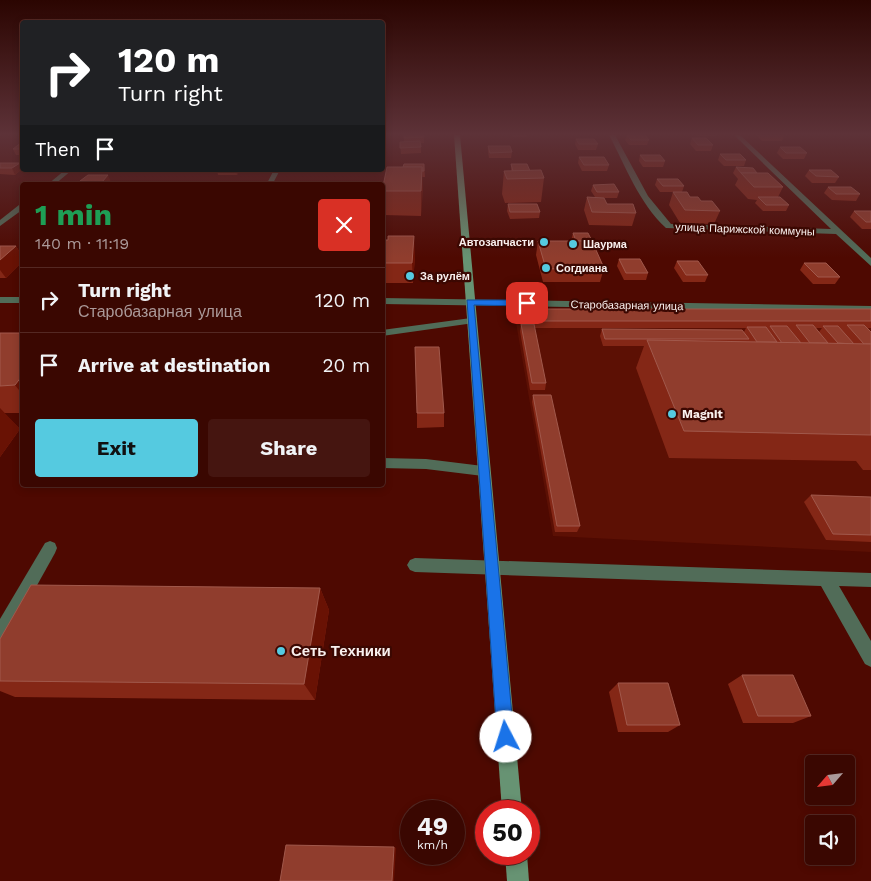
<!DOCTYPE html>
<html lang="en">
<head>
<meta charset="utf-8">
<style>
  body { margin:0; font-family:"Work Sans",sans-serif; background:#451510; color:#f1f3f6; height:100vh; display:flex; flex-direction:column; font-size:19px; white-space:nowrap }
  * { box-sizing:border-box; margin:0 }
  p { font-size:16px; color:#ab9999 }
  .icon { flex:none; width:28px; height:28px; fill:none; stroke:currentColor; stroke-width:2; stroke-linecap:round; stroke-linejoin:round }
  .map { position:relative; flex:1; overflow:hidden }
  .details { position:absolute; left:20px; top:182px; width:365px; height:305px; display:flex; flex-direction:column; background:#3a0701; border-radius:5px; box-shadow:0 2px 8px #0003,0 0 0 1px #542823 }
  .details>* { flex:none }
  .top-card { position:absolute; left:20px; top:20px; width:365px; height:152px; border-radius:5px; box-shadow:0 2px 8px #0003,0 0 0 1px #542823; background:#202124; color:#fff; overflow:hidden }
  .needle { width:32px; rotate:242deg }
  .fabs { position:absolute; left:805px; top:755px; display:grid; gap:10px }
  .fabs a { display:grid; place-items:center; width:50px; height:50px; border-radius:5px; background:#3a0701; box-shadow:0 2px 8px #0003,0 0 0 1px #542823; font-size:25px }
  .speed { position:absolute; left:400px; top:800px; display:flex; gap:10px; font-size:25px; font-weight:700; text-align:center }
  .speed>* { display:grid; place-content:center; width:65px; height:65px; border-radius:50%; background:#3a0701; box-shadow:0 2px 8px #0003,0 0 0 1px #542823; line-height:1 }
  .speed small { font-size:12px; font-weight:400 }
  .speed .limit { border:8px solid #d22; background:#fff; color:#111 }
  .pin { position:absolute; display:grid; place-items:center; width:42px; height:42px; color:#fff; margin:-21px; border-radius:10px; box-shadow:0 2px 8px #0006 }
  .me { position:absolute; width:55px; margin:-28px; rotate:355deg; stroke-linejoin:round; filter:drop-shadow(0 0 4px #0008) }
  .turn { display:flex; align-items:center; gap:18px; height:105px; padding:0 15px; font-size:22px }
  .turn .icon { width:65px; height:65px; stroke-width:2.5 }
  .turn b { display:block; font-size:35px; line-height:42px }
  .then { display:flex; align-items:center; height:48px; padding:0 15px; background:#0003; gap:10px; font-size:19px }
  .round { display:grid; place-items:center; flex:none; width:52px; height:52px; border-radius:5px; background:#451510 }
  .overview { display:flex; align-items:center; justify-content:space-between; height:85px; padding:0 15px }
  h1 { font-size:30px; font-weight:700; line-height:38px; color:#1e9e55 }
  .action { display:flex; gap:10px; margin-top:auto; padding:10px 15px }
  .action a { flex:1; height:58px; border-radius:5px; background:#55cae0; color:#111; font-size:20px; font-weight:700; line-height:58px; text-align:center }
  .action a+a { background:#451510; color:#f1f3f6 }
  ul { padding:0; list-style:none }
  li { display:flex; align-items:center; gap:15px; height:65px; padding:0 15px; border-top:1px solid #542823 }
  li div { flex:1 }
  li b { display:block; font-size:19px }
  li em { font-style:normal }
  .map>svg:first-child { display:block }
  .built { fill:#5c1004 }
  .lines { fill:none; stroke-linecap:round; stroke-linejoin:round }
  .lane { fill:#516c58; fill-rule:evenodd }
  .street { fill:#516c58; fill-rule:evenodd }
  .secondary { fill:#679373; fill-rule:evenodd }
  .wall { fill:#842716; fill-rule:evenodd }
  .shaded-wall { fill:#691204 }
  .building { fill:#903d2d; stroke:#a1594c }
  .route { fill:#1a73e8; stroke:#114b97 }
  .poi-dot { fill:#55cae0; stroke:#3b0802; stroke-width:2 }
  .labels { text-anchor:middle; stroke-width:4.5; stroke-linejoin:round; paint-order:stroke }
  .far-street-label { font-size:11px; fill:#f9f0ee; stroke:#3b0802 }
  .far-poi-label { font-size:11px; font-weight:bold; fill:#f9f0ee; stroke:#3b0802; text-anchor:start }
  .poi-label { font-size:12px; font-weight:bold; fill:#f9f0ee; stroke:#3b0802; text-anchor:start }
  .near-poi-label { font-size:15px; font-weight:bold; fill:#f9f0ee; stroke:#3b0802; text-anchor:start }
</style>
</head>
<body>
<div class="map">
<svg width="871" height="881" viewBox="0 0 871 881">
  <rect width="100%" height="100%" fill="#4e0901"/>
  <polygon class="built" points="514,311 871,315 871,552 553,536"/>
  <g class="lines">
    <g class="lane">
      <polygon points="471,318 474,319 474,323 382,336 382,330"/>
      <polygon points="382,458 426,459 483,466 488,467 490,471 488,475 483,476 426,469 382,468"/>
    </g>
    <g class="street">
      <path d="M609 135H615L648 196 671 224 831 229 734 135H740L871 258V266L836 234 666 228C639 203 626 167 609 135Z"/>
      <polygon points="65,170 72,170 54,185 47,185"/>
      <polygon points="274,170 280,170 272,185 266,185"/>
      <polygon points="19,205 22,205 22,210 0,226 0,220"/>
      <rect x="0" y="297" width="22" height="6"/>
      <polygon points="382,298 871,306 871,312 382,304"/>
      <polygon points="50,541 55,543 57,548 55,553 6,641 0,643 0,619 45,543"/>
      <polygon points="415,558 871,573 871,587 839,586 871,641 871,667 865,664 821,586 415,572 410,570 407,565 410,560"/>
    </g>
    <g class="secondary">
      <polygon points="454,135 460,135 522,811 502,811"/>
      <polygon points="505,854 527,854 529,881 507,881"/>
    </g>
  </g>
  <g class="wall">
    <polygon points="404,135 424,135 424,143 421,143 421,153 401,154 400,142 404,142"/>
    <polygon points="512,135 527,135 527,137 513,137"/>
    <polygon points="627,135 649,140 647,145 629,145 625,140"/>
    <polygon points="697,135 716,135 715,136 698,136"/>
    <polygon points="757,135 784,135 782,141 762,141 757,136"/>
    <polygon points="692,138 713,145 711,151 696,151 690,144"/>
    <polygon points="576,139 598,144 596,150 578,150 575,144"/>
    <polygon points="22,142 22,155 16,155 13,149"/>
    <polygon points="488,146 512,152 511,158 489,158 488,152"/>
    <polygon points="780,147 807,153 804,159 783,159 777,153"/>
    <polygon points="720,154 746,160 744,166 724,166 718,160"/>
    <polygon points="640,155 665,161 663,167 643,167 639,161"/>
    <polygon points="579,157 609,165 607,171 582,171 578,163"/>
    <polygon points="0,163 20,163 22,167 22,169 15,175 0,174"/>
    <polygon points="424,164 425,177 422,177 421,216 384,215 382,190 403,167"/>
    <polygon points="511,164 530,171 544,178 541,202 505,203 502,194 504,171 511,171"/>
    <polygon points="736,167 757,173 783,187 778,197 789,205 786,211 763,211 755,203 757,200 748,199 735,185 738,179 733,173"/>
    <polygon points="217,170 240,170 237,175 218,175"/>
    <polygon points="809,170 839,177 835,183 812,183 805,176"/>
    <polygon points="657,179 684,186 682,192 690,197 701,201 720,211 714,224 680,223 669,205 673,192 660,192 655,185"/>
    <polygon points="80,181 111,182 107,185 82,185"/>
    <polygon points="593,185 619,192 617,198 604,198 607,204 636,213 632,226 589,225 584,210 587,197 595,197 591,191"/>
    <polygon points="828,187 860,194 856,201 832,200 824,193"/>
    <polygon points="508,204 540,212 539,218 510,219 507,211"/>
    <polygon points="854,211 871,211 871,229 862,229 850,217"/>
    <polygon points="573,233 604,268 600,282 543,282 536,255 538,241 571,241"/>
    <polygon points="382,240 388,240 415,256 413,283 382,283"/>
    <polygon points="0,246 16,246 22,256 22,262 6,278 0,278"/>
    <polygon points="619,259 648,273 646,280 624,280 617,266"/>
    <polygon points="677,261 708,275 705,282 683,282 674,268"/>
    <polygon points="804,263 840,277 835,284 813,284 800,270"/>
    <path d="M530 309H871V328H868L871 332V331V470H863L856 461 669 458 636 368 644 346H603L600 336 602 329 744 332 746 328H534L546 383 545 390H530L520 331 521 324H530L528 316ZM816 328H822L819 332Z"/>
    <polygon points="0,333 22,333 22,413 4,413 20,429 0,457"/>
    <polygon points="533,395 580,526 577,532 555,532 532,402"/>
    <polygon points="417,413 444,413 444,427 417,428"/>
    <polygon points="811,495 871,497 871,542 826,540 804,502"/>
    <polygon points="320,588 329,610 315,700 15,697 0,691 0,639"/>
    <polygon points="742,675 811,716 793,723 743,723 728,684"/>
    <polygon points="618,683 680,725 668,732 618,732 609,692"/>
  </g>
  <g class="shaded-wall">
    <polygon points="20,163 22,167 22,169 15,175 12,168"/>
    <polygon points="422,167 423,190 421,216 421,191"/>
    <polygon points="236,170 240,170 237,175"/>
    <polygon points="108,175 111,182 107,185 103,185 102,182"/>
    <polygon points="414,236 415,256 413,283 412,263"/>
    <polygon points="16,246 22,256 22,262 6,278 0,270 0,260"/>
    <polygon points="22,376 22,394 15,385"/>
    <polygon points="0,408 20,429 0,457"/>
    <polygon points="320,588 329,610 315,700 304,684"/>
    <polygon points="394,847 396,848 394,881 392,881"/>
  </g>
  <g class="building">
    <polygon points="404,135 424,135 424,137 404,138"/>
    <polygon points="627,135 645,135 649,140 631,140"/>
    <polygon points="692,138 706,138 713,145 698,145"/>
    <polygon points="576,139 594,139 598,144 579,144"/>
    <polygon points="420,141 421,147 400,148 400,142"/>
    <polygon points="22,142 22,149 13,149"/>
    <polygon points="488,146 510,146 512,152 490,153"/>
    <polygon points="780,147 800,147 807,153 786,153"/>
    <polygon points="720,154 740,154 746,160 726,160"/>
    <polygon points="640,155 660,155 665,161 645,161"/>
    <polygon points="579,157 604,157 609,165 584,165"/>
    <polygon points="0,163 20,163 12,168 0,168"/>
    <polygon points="404,164 424,164 424,171 422,171 422,167 403,167"/>
    <polygon points="511,164 527,164 530,171 513,171"/>
    <polygon points="387,167 422,167 421,191 382,191"/>
    <polygon points="736,167 753,168 757,173 741,173"/>
    <polygon points="541,170 544,178 507,179 504,171"/>
    <polygon points="809,170 831,170 839,177 816,176"/>
    <polygon points="741,173 768,173 783,187 754,187"/>
    <polygon points="88,175 108,175 102,182 80,181"/>
    <polygon points="657,179 678,179 684,186 663,186"/>
    <polygon points="614,184 619,192 597,192 593,185"/>
    <polygon points="828,187 851,187 860,194 836,194"/>
    <polygon points="673,192 687,192 690,197 698,197 701,201 712,201 720,211 685,210"/>
    <polygon points="587,197 604,198 607,204 633,204 636,213 592,212"/>
    <polygon points="758,197 780,197 789,205 766,205"/>
    <polygon points="508,204 537,204 540,212 510,212"/>
    <polygon points="854,211 871,211 871,222 866,222"/>
    <polygon points="573,233 588,233 592,241 576,241"/>
    <polygon points="388,236 414,236 412,263 382,263 382,240 388,240"/>
    <polygon points="538,241 592,241 604,268 546,269"/>
    <polygon points="0,246 16,246 0,260"/>
    <polygon points="619,259 640,259 648,273 626,273"/>
    <polygon points="677,261 698,261 708,275 686,275"/>
    <polygon points="804,263 826,263 840,277 818,277"/>
    <polygon points="530,309 871,309 871,321 532,321"/>
    <polygon points="521,324 534,324 546,383 532,383"/>
    <polygon points="796,325 813,325 828,343 810,343"/>
    <polygon points="847,325 864,325 871,332 871,344 864,344"/>
    <polygon points="770,326 787,326 801,343 782,343"/>
    <polygon points="823,326 838,326 854,344 838,343"/>
    <polygon points="747,327 766,327 777,342 757,342"/>
    <polygon points="602,329 742,330 749,339 605,339"/>
    <polygon points="0,333 22,333 22,376 15,385 0,386"/>
    <polygon points="647,340 871,344 871,435 684,431"/>
    <polygon points="415,347 439,347 444,413 417,413"/>
    <polygon points="533,395 551,395 580,526 557,526"/>
    <polygon points="811,495 871,497 871,535 833,534"/>
    <polygon points="31,585 320,588 304,684 0,681 0,639"/>
    <polygon points="742,675 793,675 811,716 758,716"/>
    <polygon points="618,683 668,683 680,725 627,725"/>
    <polygon points="286,845 394,847 392,881 280,881"/>
  </g>
  <linearGradient id="sky" x2="0" y2="1"><stop stop-color="#2b0501"/><stop offset="0.52" stop-color="#5d3238"/><stop offset="1" stop-color="#5d3238" stop-opacity="0"/></linearGradient>
  <rect width="871" height="258" fill="url(#sky)"/>
  <polygon class="route" points="467,300 527,300 531,303 527,306 474,305 514,737 512,743 506,745 499,743 497,737"/>
  <g class="poi-dot">
    <circle cx="544" cy="242" r="5"/>
    <circle cx="573" cy="244" r="5"/>
    <circle cx="546" cy="268" r="5"/>
    <circle cx="410" cy="276" r="5"/>
    <circle cx="672" cy="414" r="5"/>
    <circle cx="281" cy="651" r="5"/>
  </g>
  <g class="labels">
    <g class="far-street-label">
      <text transform="translate(745 229) rotate(2)" y="4">улица Парижской коммуны</text>
      <text transform="translate(627 305) rotate(1)" y="4">Старобазарная улица</text>
    </g>
    <g class="far-poi-label">
      <text x="534" y="246" text-anchor="end">Автозапчасти</text>
      <text x="583" y="248">Шаурма</text>
      <text x="556" y="272">Согдиана</text>
      <text x="420" y="280">За рулём</text>
    </g>
    <g class="poi-label">
      <text x="682" y="418">Magnit</text>
    </g>
    <g class="near-poi-label">
      <text x="291" y="656">Сеть Техники</text>
    </g>
  </g>
</svg>
<div class="fabs">
<a><svg class="needle" viewBox="-14 -14 28 28"><path d="M0-13l5 13h-10z" fill="#e53935"/><path d="M0 13l5-13h-10z" fill="#ab9999"/></svg></a>
<a><svg class="icon" aria-label="sound" viewBox="0 0 24 24"><path d="M4 9h4l5-4v14l-5-4H4zM17 9q2 3 0 6"/></svg></a>
</div>
<div class="speed"><div>49<small>km/h</small></div><div class="limit">50</div></div>
<div class="pin" style="left:527px;top:303px;background:#d93025"><svg class="icon" aria-label="arrive" viewBox="0 0 24 24"><path d="M6 21V4h12l-3 4 3 4H6"/></svg></div>
<svg class="me" style="left:506px;top:737px" viewBox="-20 -20 40 40"><circle r="19" fill="#fff"/><path d="M0-13L10 11 0 6-10 11z" fill="#1a73e8"/></svg>
<div class="top-card">
<div class="turn"><svg class="icon" aria-label="right" viewBox="0 0 24 24"><path d="M7 20v-9h11M14 6l5 5-5 5"/></svg><div><b>120 m</b>Turn right</div></div>
<div class="then">Then<svg class="icon" aria-label="arrive" viewBox="0 0 24 24"><path d="M6 21V4h12l-3 4 3 4H6"/></svg></div>
</div>
<section class="details">
<div class="overview"><div><h1>1 min</h1><p>140 m · 11:19</p></div><a class="round" style="background:#d93025;color:#fff"><svg class="icon" aria-label="close" viewBox="0 0 24 24"><path d="M6 6l12 12M18 6L6 18"/></svg></a></div>
<ul>
<li><svg class="icon" aria-label="right" viewBox="0 0 24 24"><path d="M7 20v-9h11M14 6l5 5-5 5"/></svg><div><b>Turn right</b><p>Старобазарная улица</p></div><em>120 m</em></li>
<li><svg class="icon" aria-label="arrive" viewBox="0 0 24 24"><path d="M6 21V4h12l-3 4 3 4H6"/></svg><div><b>Arrive at destination</b></div><em>20 m</em></li>
</ul>
<div class="action"><a>Exit</a><a>Share</a></div>
</section>
</div>
</body>
</html>
